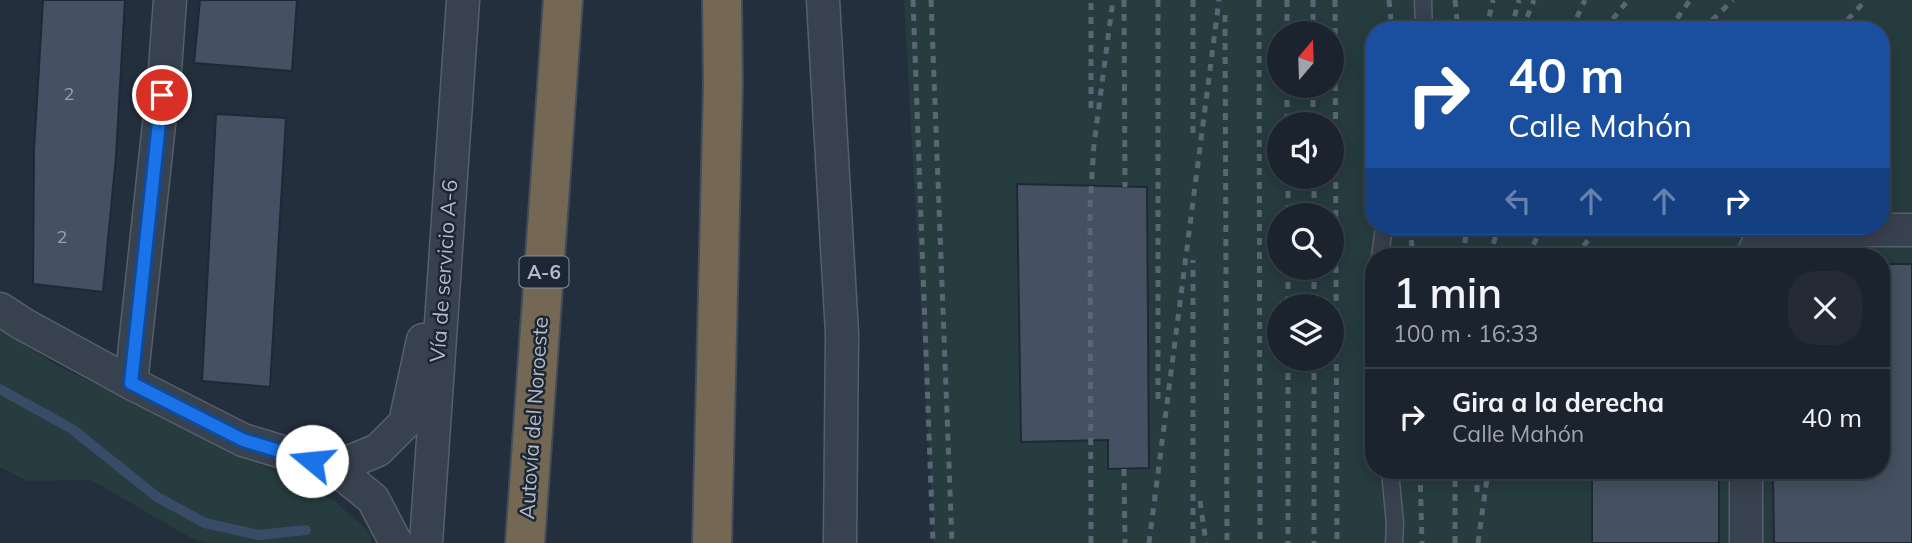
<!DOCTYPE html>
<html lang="es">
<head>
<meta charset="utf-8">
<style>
  body { margin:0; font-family:Mulish,sans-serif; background:#242b36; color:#f1f3f6; height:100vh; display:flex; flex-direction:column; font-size:26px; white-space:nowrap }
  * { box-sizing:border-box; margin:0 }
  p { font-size:23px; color:#a0a4aa }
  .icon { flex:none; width:38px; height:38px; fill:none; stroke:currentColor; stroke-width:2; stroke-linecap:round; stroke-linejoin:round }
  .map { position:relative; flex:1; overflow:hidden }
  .sheet { position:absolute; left:1365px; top:248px; width:525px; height:231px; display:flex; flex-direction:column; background:#1b232e; border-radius:28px; box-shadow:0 4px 18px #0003,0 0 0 2px #39404a }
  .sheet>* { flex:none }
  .banner { position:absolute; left:1365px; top:21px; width:525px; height:214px; border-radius:28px; box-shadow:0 4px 18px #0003,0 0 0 2px #39404a; background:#1a4fa0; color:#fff; overflow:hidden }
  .needle { width:46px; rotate:19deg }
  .tools { position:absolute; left:1267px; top:21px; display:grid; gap:14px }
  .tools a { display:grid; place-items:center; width:77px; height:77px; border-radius:50%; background:#1b232e; box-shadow:0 4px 18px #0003,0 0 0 2px #39404a; font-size:35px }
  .pin { position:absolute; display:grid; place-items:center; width:60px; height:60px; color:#fff; margin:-30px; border:4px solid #fff; border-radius:50%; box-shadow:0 2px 7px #0007 }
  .me { position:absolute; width:77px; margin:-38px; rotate:287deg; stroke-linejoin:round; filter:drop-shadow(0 0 5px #0008) }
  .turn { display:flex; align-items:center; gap:24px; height:147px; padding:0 28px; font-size:32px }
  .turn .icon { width:91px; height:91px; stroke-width:2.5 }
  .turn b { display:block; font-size:49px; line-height:60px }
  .lanes { display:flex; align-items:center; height:66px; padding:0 28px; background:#0003; justify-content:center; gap:35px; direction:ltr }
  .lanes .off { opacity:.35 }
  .round { display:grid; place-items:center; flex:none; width:74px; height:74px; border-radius:28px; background:#242b36 }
  .head { display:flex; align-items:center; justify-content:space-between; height:119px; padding:0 28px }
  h1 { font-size:42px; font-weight:600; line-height:52px }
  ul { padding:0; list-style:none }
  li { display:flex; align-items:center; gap:21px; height:98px; padding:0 28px; border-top:2px solid #39404a }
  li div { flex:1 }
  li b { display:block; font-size:26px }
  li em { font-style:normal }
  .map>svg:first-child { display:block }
  .green { fill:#263c3f; fill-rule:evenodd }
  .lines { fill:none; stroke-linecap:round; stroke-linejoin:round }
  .stream { stroke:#394c67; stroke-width:10 }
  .building { fill:#455162; stroke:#1f2835; stroke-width:2 }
  .service-casing { stroke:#565f6c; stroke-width:19 }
  .minor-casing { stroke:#565f6c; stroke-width:35 }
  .motorway-casing { stroke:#434c59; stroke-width:42 }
  .service { stroke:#38414e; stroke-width:16 }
  .minor { stroke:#38414e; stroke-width:32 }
  .motorway { stroke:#746855; stroke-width:38 }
  .rail { stroke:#5a6575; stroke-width:5; stroke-dasharray:7 7; stroke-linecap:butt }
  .route-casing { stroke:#114b97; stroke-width:18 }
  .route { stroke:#1a73e8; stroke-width:12 }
  .labels { text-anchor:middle; stroke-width:5; stroke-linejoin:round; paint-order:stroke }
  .number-label { font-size:18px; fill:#98a1af }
  .shield { fill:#1d2633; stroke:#878f9c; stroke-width:2 }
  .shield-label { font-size:19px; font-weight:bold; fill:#b4bcc9 }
  .street-label { font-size:21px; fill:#b4bcc9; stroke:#1d2633 }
</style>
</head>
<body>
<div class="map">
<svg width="1912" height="543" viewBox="0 0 1912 543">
  <rect width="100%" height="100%" fill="#242f3e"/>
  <g class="green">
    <path d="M904 0H1912V543H934ZM1374 30H1881V226H1374ZM1279 33H1332V86H1279ZM1279 124H1332V177H1279ZM1279 215H1332V268H1279ZM1374 257H1881V471H1374ZM1279 306H1332V359H1279Z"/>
    <polygon points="0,328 56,365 335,501 370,533 371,543 207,543 191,538 91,480 27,481 0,467"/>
  </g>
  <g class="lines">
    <polyline class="stream" points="0,389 72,429 157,497 205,523 259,535 306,530"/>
  </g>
  <g class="building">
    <polygon points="43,0 125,0 116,156 103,292 33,284 34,150"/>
    <polygon points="200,0 297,0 292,71 194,63"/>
    <polygon points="216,114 286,118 270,387 202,381"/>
    <polygon points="1017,184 1147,187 1149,468 1108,469 1108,440 1021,442"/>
    <polygon points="1881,264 1912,264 1912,543 1774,543 1773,471 1881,471"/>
    <rect x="1592" y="471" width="127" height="72"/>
  </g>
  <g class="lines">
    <defs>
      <g id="service">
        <polyline points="1423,0 1424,30"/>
        <polyline points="1380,257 1384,226"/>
        <polyline points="1374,313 1374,324"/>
        <polyline points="1390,471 1395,524 1394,543"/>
      </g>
      <g id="minor">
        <polyline points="823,0 842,334 840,543"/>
        <polyline points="1752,257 1758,243 1782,230 1912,230"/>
        <polyline points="0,309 23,324 131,383 243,440 335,468 373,499 396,543"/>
        <polyline points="131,383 165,69 170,0"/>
        <polyline points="335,468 378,450 405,423 423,340"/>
        <polyline points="1746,471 1746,543"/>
        <polyline points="426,543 463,0"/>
      </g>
      <g id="motorway">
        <polyline points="525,543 563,0"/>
        <polyline points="712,543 723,85 722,0"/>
      </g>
    </defs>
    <use href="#service" class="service-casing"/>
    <use href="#minor" class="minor-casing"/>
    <use href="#motorway" class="motorway-casing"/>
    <use href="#service" class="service"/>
    <use href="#minor" class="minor"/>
    <use href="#motorway" class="motorway"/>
    <g class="rail">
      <polyline points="913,0 933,543"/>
      <polyline points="931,0 952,543"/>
      <polyline points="1124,0 1125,187"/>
      <polyline points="1158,0 1158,403"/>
      <polyline points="1193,0 1193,134"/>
      <polyline points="1259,0 1260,543"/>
      <polyline points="1287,0 1287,33"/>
      <polyline points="1313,0 1313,33"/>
      <polyline points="1335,0 1337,543"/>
      <polyline points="1389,0 1392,30"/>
      <polyline points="1455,0 1458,30"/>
      <polyline points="1225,15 1227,543"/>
      <polyline points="1486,30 1493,0"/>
      <polyline points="1511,30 1519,0"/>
      <polyline points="1522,30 1534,0"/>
      <polyline points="1571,30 1585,0"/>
      <polyline points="1604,30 1628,0"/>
      <polyline points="1669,30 1690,0"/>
      <polyline points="1702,30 1733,0"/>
      <polyline points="1838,30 1866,0"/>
      <polyline points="1287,86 1287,124"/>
      <polyline points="1313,86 1313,124"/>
      <polyline points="1091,108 1091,0"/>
      <polyline points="1288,177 1288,215"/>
      <polyline points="1314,177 1314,215"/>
      <polyline points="1410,226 1413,257"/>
      <polyline points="1463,257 1467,226"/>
      <polyline points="1489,257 1499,226"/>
      <polyline points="1527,257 1543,226"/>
      <polyline points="1575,257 1599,226"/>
      <polyline points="1288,268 1288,306"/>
      <polyline points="1314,268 1314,306"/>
      <polyline points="1288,359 1288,543"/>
      <polyline points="1314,359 1314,543"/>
      <polyline points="1124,469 1125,543"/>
      <polyline points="1420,471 1422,543"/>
      <polyline points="1477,471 1477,498"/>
      <polyline points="1200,501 1206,543"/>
      <polyline points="1091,543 1090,207 1094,144 1113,0"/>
      <polyline points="1149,543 1219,0"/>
      <polyline points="1193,543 1193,260"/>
      <polyline points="1455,543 1455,471"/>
      <polyline points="1478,543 1488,471"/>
    </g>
  </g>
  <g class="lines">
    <defs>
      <polyline id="route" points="162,95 131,383 243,440 312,461"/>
    </defs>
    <use href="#route" class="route-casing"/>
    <use href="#route" class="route"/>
  </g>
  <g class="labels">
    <g class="number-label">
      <text x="69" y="100">2</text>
      <text x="62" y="243">2</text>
    </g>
    <rect class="shield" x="519.5" y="256.5" width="49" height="31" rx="5"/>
    <g class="shield-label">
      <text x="544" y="279">A-6</text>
    </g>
    <g class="street-label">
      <text transform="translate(444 271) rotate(-86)" y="7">Vía de servicio A-6</text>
      <text transform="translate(534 418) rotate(-86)" y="7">Autovía del Noroeste</text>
    </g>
  </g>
</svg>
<div class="tools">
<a><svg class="needle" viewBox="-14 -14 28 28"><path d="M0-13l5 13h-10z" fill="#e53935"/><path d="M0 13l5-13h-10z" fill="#a0a4aa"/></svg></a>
<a><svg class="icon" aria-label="sound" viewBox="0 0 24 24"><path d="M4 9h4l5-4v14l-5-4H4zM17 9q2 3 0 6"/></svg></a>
<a><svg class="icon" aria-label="search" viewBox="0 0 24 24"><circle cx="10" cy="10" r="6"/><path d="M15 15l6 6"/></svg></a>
<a><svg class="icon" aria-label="layers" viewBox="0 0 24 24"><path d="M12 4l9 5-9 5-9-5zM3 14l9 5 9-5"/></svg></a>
</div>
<div class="pin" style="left:162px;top:95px;background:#d93025"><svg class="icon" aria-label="arrive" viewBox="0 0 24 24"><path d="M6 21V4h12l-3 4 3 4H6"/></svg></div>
<svg class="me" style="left:312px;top:461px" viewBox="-20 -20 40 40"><circle r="19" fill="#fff"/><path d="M0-13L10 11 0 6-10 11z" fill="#1a73e8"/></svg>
<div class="banner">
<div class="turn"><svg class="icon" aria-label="right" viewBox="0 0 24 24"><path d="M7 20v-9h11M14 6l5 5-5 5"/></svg><div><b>40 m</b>Calle Mahón</div></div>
<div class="lanes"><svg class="icon off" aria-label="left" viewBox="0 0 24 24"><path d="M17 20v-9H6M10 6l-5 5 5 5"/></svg><svg class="icon off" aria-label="ahead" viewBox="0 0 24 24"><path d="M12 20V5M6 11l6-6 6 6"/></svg><svg class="icon off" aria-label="ahead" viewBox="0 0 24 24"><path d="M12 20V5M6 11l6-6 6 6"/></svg><svg class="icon" aria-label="right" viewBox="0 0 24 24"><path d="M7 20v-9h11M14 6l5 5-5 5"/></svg></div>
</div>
<section class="sheet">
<div class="head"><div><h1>1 min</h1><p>100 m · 16:33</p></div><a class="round"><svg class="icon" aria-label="close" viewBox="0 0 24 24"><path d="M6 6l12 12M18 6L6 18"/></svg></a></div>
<ul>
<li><svg class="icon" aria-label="right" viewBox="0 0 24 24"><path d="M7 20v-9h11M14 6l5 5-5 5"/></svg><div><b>Gira a la derecha</b><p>Calle Mahón</p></div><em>40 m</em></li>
</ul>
</section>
</div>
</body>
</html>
